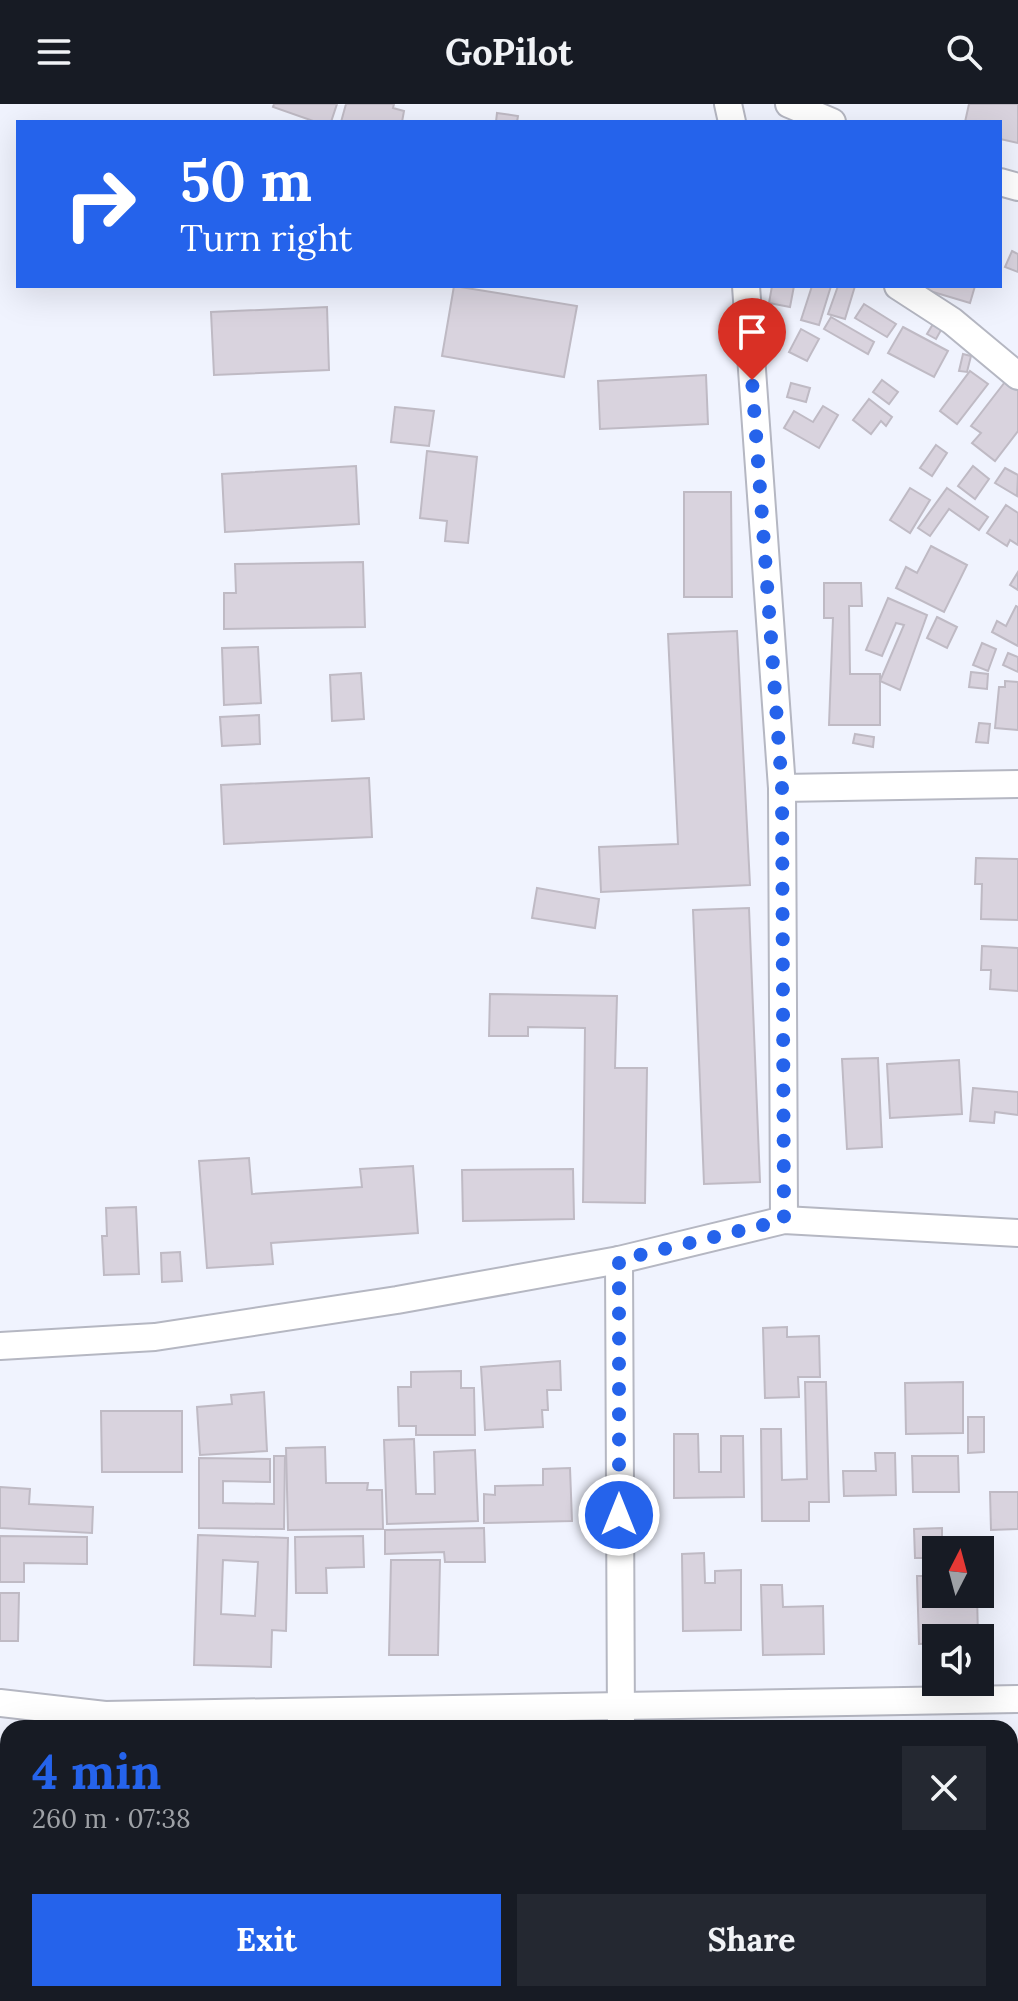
<!DOCTYPE html>
<html lang="en">
<head>
<meta charset="utf-8">
<style>
  body { margin:0; font-family:Lora,serif; background:#242831; color:#f1f3f6; height:100vh; display:flex; flex-direction:column; font-size:30px; white-space:nowrap }
  * { box-sizing:border-box; margin:0 }
  p { font-size:26px; color:#9ea1a6 }
  .icon { flex:none; width:44px; height:44px; fill:none; stroke:currentColor; stroke-width:2; stroke-linecap:round; stroke-linejoin:round }
  .map { position:relative; flex:1; overflow:hidden }
  .panel { position:absolute; left:0px; top:1616px; width:1018px; height:282px; display:flex; flex-direction:column; background:#171b24; border-radius:24px 24px 0 0; box-shadow:0 8px 32px #0002 }
  .panel>* { flex:none }
  .hud { position:absolute; left:16px; top:16px; width:986px; height:168px; border-radius:0px; box-shadow:0 8px 32px #0002; background:#2563eb; color:#fff; overflow:hidden }
  .needle { width:52px; rotate:6deg }
  .fabs { position:absolute; left:922px; top:1432px; display:grid; gap:16px }
  .fabs a { display:grid; place-items:center; width:72px; height:72px; border-radius:0px; background:#171b24; box-shadow:0 8px 32px #0002; font-size:40px }
  .pin { position:absolute; display:grid; place-items:center; width:68px; height:68px; color:#fff; margin:-82px -34px; border-radius:50% 50% 50% 0; rotate:-45deg; box-shadow:0 0 8px #0007 }
  .pin .icon { rotate:45deg }
  .me { position:absolute; width:88px; margin:-44px; rotate:0deg; stroke-linejoin:round; filter:drop-shadow(0 0 6px #0008) }
  .turn { display:flex; align-items:center; gap:28px; height:168px; padding:0 32px; font-size:36px }
  .turn .icon { width:104px; height:104px; stroke-width:2.5 }
  .turn b { display:block; font-size:56px; line-height:68px }
  .round { display:grid; place-items:center; flex:none; width:84px; height:84px; border-radius:0px; background:#242831 }
  .head { display:flex; align-items:center; justify-content:space-between; height:136px; padding:0 32px }
  h1 { font-size:48px; font-weight:700; line-height:60px; color:#2563eb }
  .cta { display:flex; gap:16px; margin-top:auto; padding:16px 32px }
  .cta a { flex:1; height:92px; border-radius:0px; background:#2563eb; color:#fff; font-size:32px; font-weight:700; line-height:92px; text-align:center }
  .cta a+a { background:#242831; color:#f1f3f6 }
  header { display:flex; justify-content:space-between; align-items:center; height:104px; padding:0 32px; background:#171b24; font-size:36px; font-weight:700 }
  .map>svg:first-child { display:block }
  .building { fill:#d9d3de; stroke:#bfbac4; stroke-width:2; fill-rule:evenodd }
  .lines { fill:none; stroke-linecap:round; stroke-linejoin:round }
  .street-casing { stroke:#b5b7c2; stroke-width:30 }
  .street { stroke:#fff; stroke-width:26 }
  .route { stroke:#2563eb; stroke-width:14; stroke-dasharray:0 25.2 }
</style>
</head>
<body>
<header><svg class="icon" aria-label="menu" viewBox="0 0 24 24"><path d="M4 6h16M4 12h16M4 18h16"/></svg>GoPilot<svg class="icon" aria-label="search" viewBox="0 0 24 24"><circle cx="10" cy="10" r="6"/><path d="M15 15l6 6"/></svg></header>
<div class="map">
<svg width="1018" height="1897" viewBox="0 0 1018 1897">
  <rect width="100%" height="100%" fill="#f0f3fe"/>
  <g class="building">
    <polygon points="274,0 337,0 331,18 316,18 273,3"/>
    <polygon points="346,0 394,0 393,4 404,7 402,18 341,18"/>
    <polygon points="969,0 1018,0 1018,39 1000,35 1000,18 965,18"/>
    <polygon points="497,9 518,12 517,18 496,18"/>
    <polygon points="1012,147 1018,150 1018,168 1005,163"/>
    <polygon points="454,182 577,202 564,273 442,252"/>
    <polygon points="772,182 794,182 790,203 769,199"/>
    <polygon points="812,182 831,182 819,221 801,216"/>
    <polygon points="838,182 855,182 845,215 828,210"/>
    <polygon points="913,182 975,182 970,199"/>
    <polygon points="864,200 896,220 887,233 855,214"/>
    <polygon points="327,203 329,266 214,271 211,208"/>
    <polygon points="831,213 874,238 868,250 824,225"/>
    <polygon points="936,215 945,219 936,235 927,230"/>
    <polygon points="903,223 948,247 934,273 888,249"/>
    <polygon points="801,225 819,235 807,257 789,248"/>
    <polygon points="963,250 971,252 967,268 959,267"/>
    <polygon points="970,267 988,280 957,320 940,307"/>
    <polygon points="706,271 708,320 600,325 598,277"/>
    <polygon points="1008,274 1018,281 1018,327 995,357 972,339 981,329 971,322"/>
    <polygon points="882,276 898,288 889,300 873,288"/>
    <polygon points="791,279 810,284 806,298 787,293"/>
    <polygon points="869,295 892,313 886,322 881,317 871,330 853,316"/>
    <polygon points="823,302 838,311 819,344 784,324 794,307 813,318"/>
    <polygon points="395,303 434,307 429,342 391,338"/>
    <polygon points="936,341 947,349 932,372 920,364"/>
    <polygon points="427,347 477,353 468,439 445,437 447,417 420,414"/>
    <polygon points="356,362 359,420 225,428 222,370"/>
    <polygon points="973,362 989,375 975,395 958,382"/>
    <polygon points="1005,364 1018,371 1017,392 995,379"/>
    <polygon points="910,384 930,396 910,429 890,416"/>
    <polygon points="947,384 988,413 979,426 949,405 930,432 918,424"/>
    <polygon points="684,388 731,388 732,493 684,493"/>
    <polygon points="1006,401 1018,409 1018,441 1010,436 1007,442 987,429"/>
    <polygon points="931,442 967,461 944,508 896,484 906,463 917,469"/>
    <polygon points="363,458 365,523 224,525 224,489 236,489 235,460"/>
    <polygon points="1018,468 1018,486 1010,481"/>
    <polygon points="824,479 861,479 862,502 849,502 850,570 880,570 880,621 829,621 833,514 824,514"/>
    <polygon points="888,494 927,511 900,586 880,577 904,521 896,519 882,552 866,546"/>
    <polygon points="1016,502 1018,503 1018,542 992,528 997,517 1006,522"/>
    <polygon points="937,513 957,523 947,544 927,534"/>
    <polygon points="737,527 750,781 601,788 599,743 678,740 668,530"/>
    <polygon points="982,539 996,545 988,567 973,561"/>
    <polygon points="258,543 261,599 224,601 222,544"/>
    <polygon points="1008,549 1018,553 1018,568 1003,561"/>
    <polygon points="971,568 988,570 987,585 969,583"/>
    <polygon points="361,569 364,615 332,617 330,571"/>
    <polygon points="1005,577 1018,578 1018,626 995,624 999,583 1005,583"/>
    <polygon points="259,611 260,640 222,642 220,613"/>
    <polygon points="979,619 990,620 988,639 976,638"/>
    <polygon points="855,630 874,633 873,643 853,639"/>
    <polygon points="369,674 372,733 224,740 221,681"/>
    <polygon points="976,754 1018,755 1018,816 981,815 982,780 975,780"/>
    <polygon points="537,784 599,795 595,824 532,814"/>
    <polygon points="749,804 760,1078 704,1080 693,806"/>
    <polygon points="982,842 1018,844 1018,887 990,885 991,866 981,866"/>
    <polygon points="490,890 617,892 615,964 647,964 645,1099 583,1098 585,924 528,923 528,932 489,932"/>
    <polygon points="878,954 882,1043 847,1045 842,955"/>
    <polygon points="959,956 962,1010 890,1014 887,960"/>
    <polygon points="973,984 1018,988 1018,1011 995,1008 994,1019 970,1017"/>
    <polygon points="249,1054 252,1090 362,1083 360,1065 413,1062 418,1129 271,1139 273,1160 207,1164 199,1057"/>
    <polygon points="573,1065 574,1115 463,1117 462,1066"/>
    <polygon points="136,1103 139,1170 104,1171 102,1132 107,1132 106,1104"/>
    <polygon points="180,1148 182,1177 162,1178 161,1149"/>
    <polygon points="787,1223 787,1233 819,1232 820,1273 798,1273 799,1293 765,1294 763,1224"/>
    <polygon points="560,1257 561,1286 547,1286 548,1306 542,1306 543,1323 485,1326 481,1263"/>
    <polygon points="461,1267 461,1284 474,1284 475,1331 416,1331 416,1322 399,1322 398,1283 411,1283 411,1268"/>
    <polygon points="805,1278 826,1278 829,1398 809,1398 809,1417 762,1417 761,1325 781,1325 782,1376 807,1375"/>
    <polygon points="963,1278 963,1329 906,1330 905,1279"/>
    <polygon points="264,1288 267,1347 200,1351 197,1303 232,1300 231,1291"/>
    <polygon points="101,1307 182,1307 182,1368 102,1368"/>
    <polygon points="968,1313 984,1313 984,1348 968,1349"/>
    <polygon points="674,1330 698,1330 699,1368 721,1368 721,1332 743,1332 744,1393 674,1394"/>
    <polygon points="414,1335 416,1390 435,1390 434,1348 475,1346 478,1417 387,1420 384,1336"/>
    <polygon points="325,1343 326,1379 368,1379 367,1386 382,1386 383,1425 288,1426 286,1344"/>
    <polygon points="875,1349 895,1349 896,1391 844,1392 843,1367 876,1367"/>
    <polygon points="274,1352 285,1352 284,1425 199,1424 199,1354 270,1355 270,1378 223,1377 223,1399 274,1400"/>
    <polygon points="912,1352 958,1352 959,1388 913,1388"/>
    <polygon points="570,1364 572,1417 484,1419 484,1390 495,1391 495,1382 543,1381 543,1365"/>
    <polygon points="0,1383 30,1385 29,1400 93,1403 92,1429 0,1424"/>
    <polygon points="990,1388 1018,1388 1018,1425 991,1426"/>
    <polygon points="484,1424 485,1458 445,1458 444,1448 385,1450 385,1426"/>
    <polygon points="942,1424 942,1446 936,1446 936,1454 915,1454 914,1425"/>
    <path d="M198 1431 288 1434 286 1527 272 1526 271 1563 194 1561ZM223 1456 258 1458 255 1512 221 1510Z"/>
    <polygon points="0,1432 87,1433 87,1460 24,1459 24,1478 0,1478"/>
    <polygon points="363,1432 364,1463 326,1464 327,1489 296,1489 295,1433"/>
    <polygon points="704,1449 705,1479 715,1479 715,1467 741,1466 741,1526 683,1527 682,1450"/>
    <polygon points="391,1456 440,1456 438,1551 389,1551"/>
    <polygon points="917,1472 934,1472 935,1490 977,1490 978,1534 936,1534 936,1539 919,1540"/>
    <polygon points="761,1481 782,1481 783,1503 823,1502 824,1550 763,1551"/>
    <polygon points="0,1489 19,1489 18,1537 0,1537"/>
    <polygon points="867,1617 867,1624 791,1624 791,1618"/>
    <polygon points="1011,1793 1018,1793 1018,1833 1012,1833"/>
    <rect x="813" y="1890" width="52" height="7"/>
  </g>
  <g class="lines">
    <defs>
      <g id="street">
        <polyline points="728,0 732,18"/>
        <polyline points="789,0 832,18"/>
        <polyline points="1000,78 1018,83"/>
        <polyline points="746,182 782,684 784,1116"/>
        <polyline points="898,182 952,217 1018,272"/>
        <polyline points="782,684 1018,680"/>
        <polyline points="619,1156 621,1624"/>
        <polyline points="0,1242 155,1233 397,1196 619,1156 784,1116 1018,1129"/>
        <polyline points="0,1599 105,1611 1018,1595"/>
        <polyline points="636,1890 636,1897"/>
      </g>
    </defs>
    <use href="#street" class="street-casing"/>
    <use href="#street" class="street"/>
  </g>
  <g class="lines">
    <polyline class="route" points="619,1411 619,1156 784,1116 782,684 752,276"/>
  </g>
</svg>
<div class="fabs">
<a><svg class="needle" viewBox="-14 -14 28 28"><path d="M0-13l5 13h-10z" fill="#e53935"/><path d="M0 13l5-13h-10z" fill="#9ea1a6"/></svg></a>
<a><svg class="icon" aria-label="sound" viewBox="0 0 24 24"><path d="M4 9h4l5-4v14l-5-4H4zM17 9q2 3 0 6"/></svg></a>
</div>
<div class="pin" style="left:752px;top:276px;background:#d93025"><svg class="icon" aria-label="arrive" viewBox="0 0 24 24"><path d="M6 21V4h12l-3 4 3 4H6"/></svg></div>
<svg class="me" style="left:619px;top:1411px" viewBox="-20 -20 40 40"><circle r="17" fill="#2563eb" stroke="#fff" stroke-width="3"/><path d="M0-11L8 9 0 5-8 9z" fill="#fff"/></svg>
<div class="hud">
<div class="turn"><svg class="icon" aria-label="right" viewBox="0 0 24 24"><path d="M7 20v-9h11M14 6l5 5-5 5"/></svg><div><b>50 m</b>Turn right</div></div>
</div>
<section class="panel">
<div class="head"><div><h1>4 min</h1><p>260 m · 07:38</p></div><a class="round"><svg class="icon" aria-label="close" viewBox="0 0 24 24"><path d="M6 6l12 12M18 6L6 18"/></svg></a></div>
<div class="cta"><a>Exit</a><a>Share</a></div>
</section>
</div>
</body>
</html>
